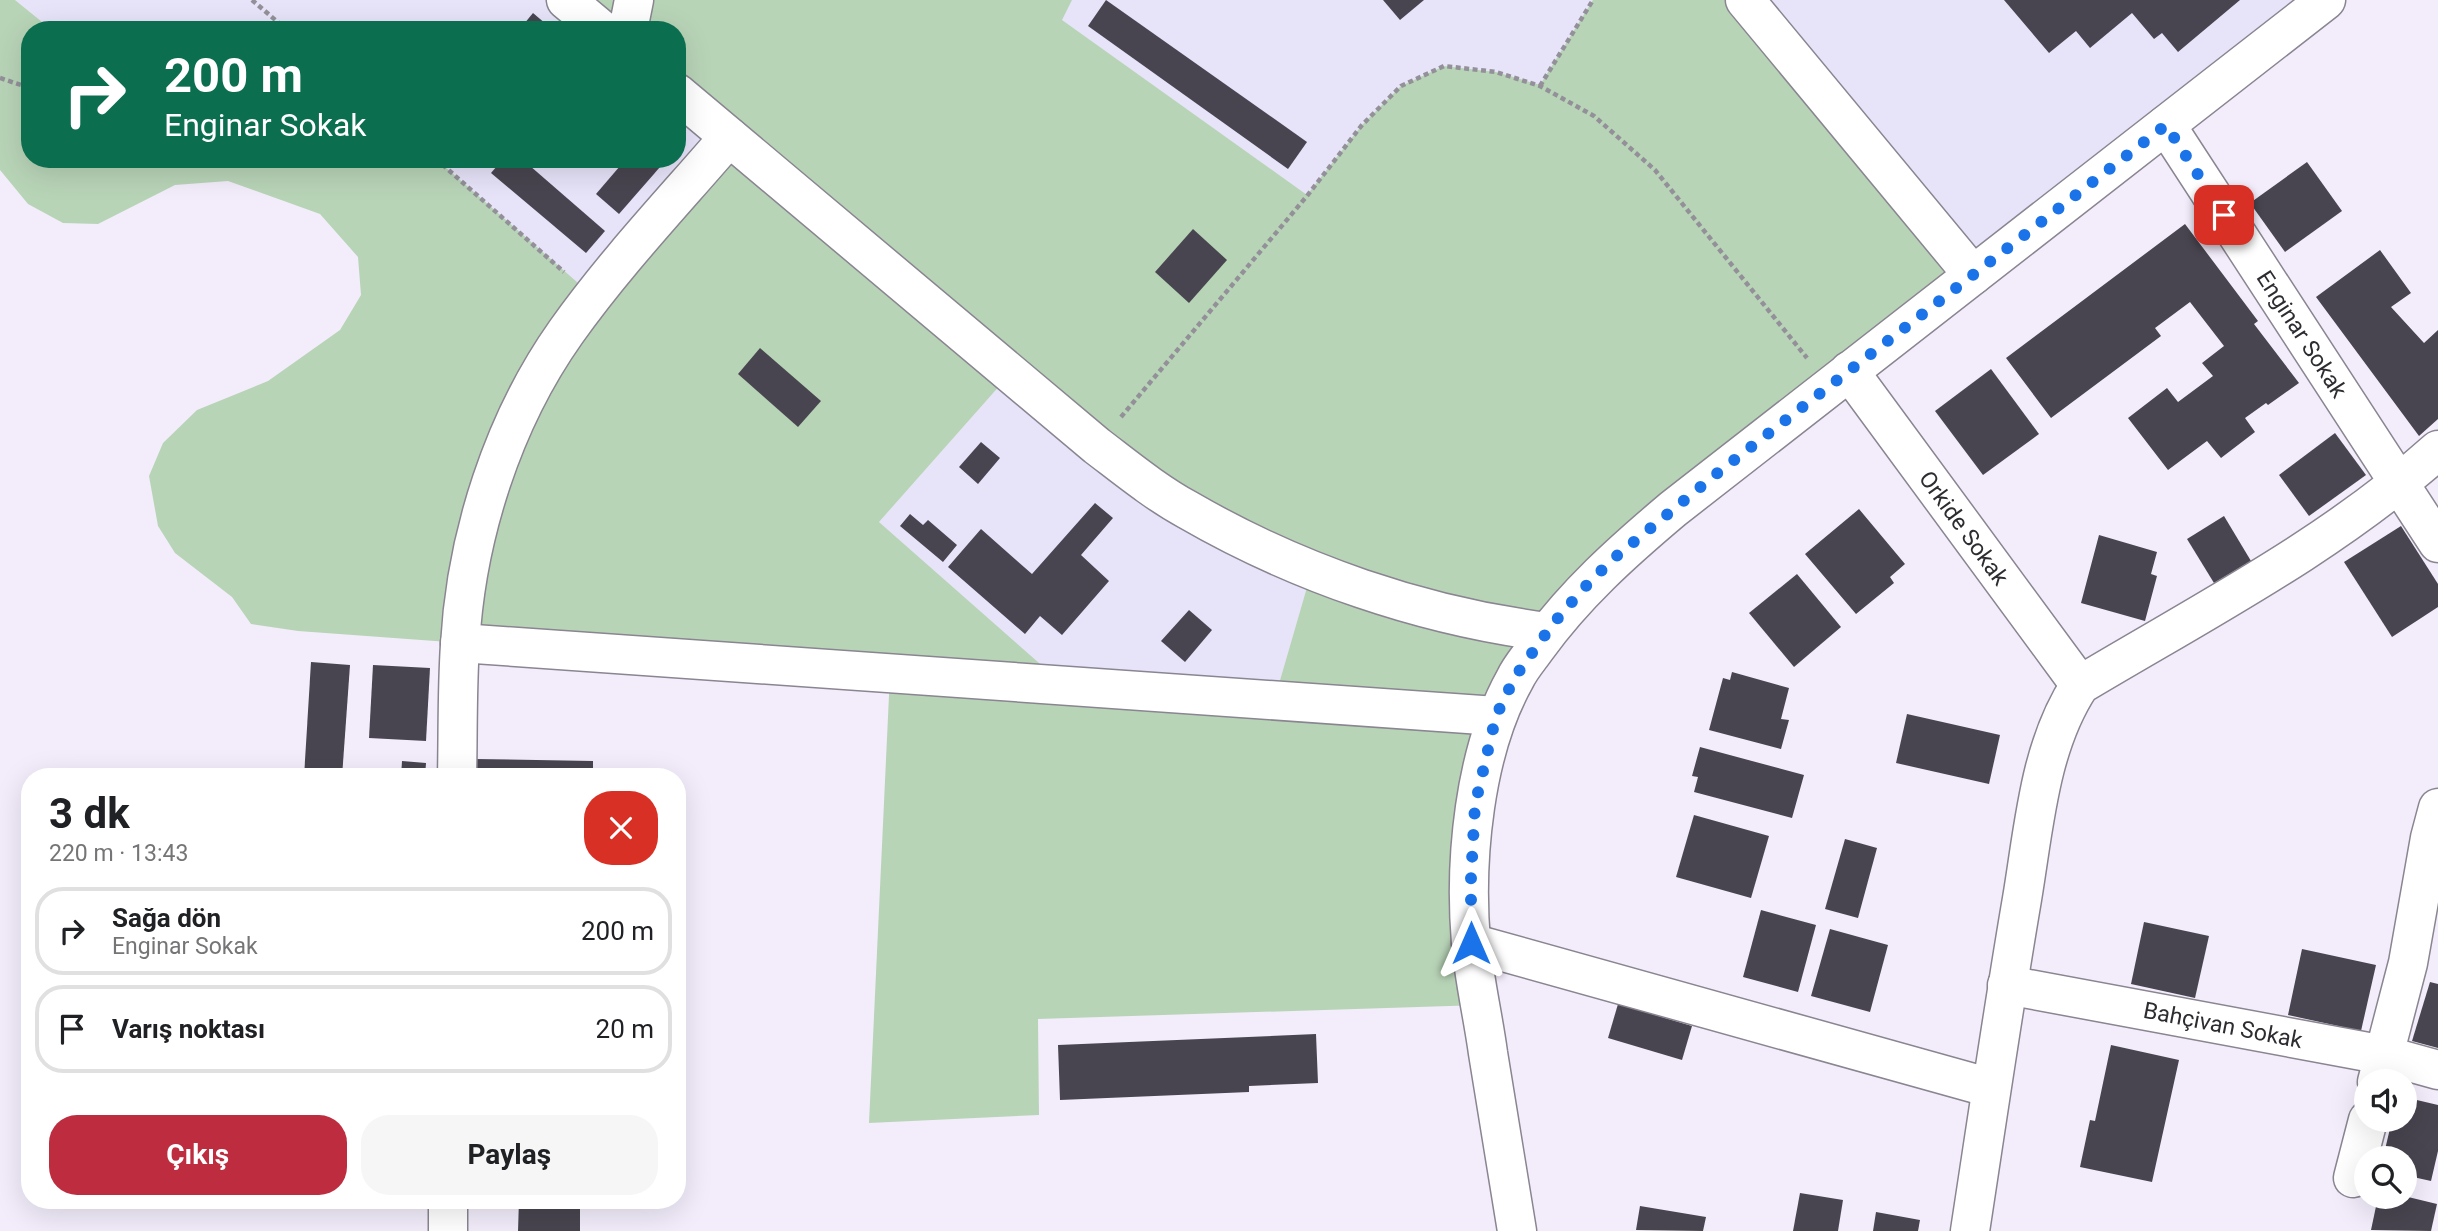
<!DOCTYPE html>
<html lang="tr">
<head>
<meta charset="utf-8">
<style>
  body { margin:0; font-family:Roboto,sans-serif; background:#f6f6f6; color:#202124; height:100vh; display:flex; flex-direction:column; font-size:26px; white-space:nowrap }
  * { box-sizing:border-box; margin:0 }
  p { font-size:23px; color:#757577 }
  .icon { flex:none; width:38px; height:38px; fill:none; stroke:currentColor; stroke-width:2; stroke-linecap:round; stroke-linejoin:round }
  .map { position:relative; flex:1; overflow:hidden }
  .panel { position:absolute; left:21px; top:768px; width:665px; height:441px; display:flex; flex-direction:column; background:#fff; border-radius:28px; box-shadow:0 7px 28px #0002 }
  .panel>* { flex:none }
  .top-card { position:absolute; left:21px; top:21px; width:665px; height:147px; border-radius:28px; box-shadow:0 7px 28px #0002; background:#0b6e4f; color:#fff; overflow:hidden }
  .buttons { position:absolute; left:2354px; top:1069px; display:grid; gap:14px }
  .buttons a { display:grid; place-items:center; width:63px; height:63px; border-radius:50%; background:#fff; box-shadow:0 7px 28px #0002; font-size:35px }
  .pin { position:absolute; display:grid; place-items:center; width:60px; height:60px; color:#fff; margin:-30px; border-radius:14px; box-shadow:0 4px 10px #0006 }
  .me { position:absolute; width:77px; margin:-38px; rotate:0deg; stroke-linejoin:round; filter:drop-shadow(0 0 5px #0008) }
  .turn { display:flex; align-items:center; gap:24px; height:147px; padding:0 28px; font-size:32px }
  .turn .icon { width:91px; height:91px; stroke-width:2.5 }
  .turn b { display:block; font-size:49px; line-height:60px }
  .round { display:grid; place-items:center; flex:none; width:74px; height:74px; border-radius:28px; background:#f6f6f6 }
  .summary { display:flex; align-items:center; justify-content:space-between; height:119px; padding:0 28px }
  h1 { font-size:42px; font-weight:700; line-height:52px }
  .primary-button { display:flex; gap:14px; margin-top:auto; padding:14px 28px }
  .primary-button a { flex:1; height:80px; border-radius:28px; background:#be2d3f; color:#fff; font-size:28px; font-weight:700; line-height:80px; text-align:center }
  .primary-button a+a { background:#f6f6f6; color:#202124 }
  ul { padding:0; list-style:none }
  li { display:flex; align-items:center; gap:21px; height:88px; margin:0 14px 10px; padding:0 14px; border:4px solid #e0e0e0; border-radius:28px }
  li div { flex:1 }
  li b { display:block; font-size:26px }
  li em { font-style:normal }
  .map>svg:first-child { display:block }
  .industrial { fill:#e7e3f9 }
  .green { fill:#b8d4b7; fill-rule:evenodd }
  .building { fill:#494550 }
  .lines { fill:none; stroke-linecap:round; stroke-linejoin:round }
  .minor-casing { stroke:#8a8591; stroke-width:41 }
  .path { stroke:#949099; stroke-width:4.5; stroke-dasharray:5 3.5; stroke-linecap:butt }
  .minor { stroke:#fff; stroke-width:38 }
  .route { stroke:#1a73e8; stroke-width:12; stroke-dasharray:0 21.6 }
  .labels { text-anchor:middle; stroke-width:7; stroke-linejoin:round; paint-order:stroke }
  .street-label { font-size:23px; fill:#2e2c31; stroke:#fff }
</style>
</head>
<body>
<div class="map">
<svg width="2438" height="1231" viewBox="0 0 2438 1231">
  <rect width="100%" height="100%" fill="#f3edfb"/>
  <g class="industrial">
    <polygon points="15,0 566,0 602,30 52,30"/>
    <polygon points="1072,0 2326,0 1830,385 1496,72 1444,66 1401,87 1362,125 1307,196 1061,20"/>
    <polygon points="677,93 729,137 593,297 436,159 677,159"/>
    <polygon points="1010,374 1312,570 1274,701 1064,686 879,522"/>
  </g>
  <path class="green" d="M0 0H15L52 30H30V159H436L593 296 728 137 677 93V30H602L566 0H1072L1062 20 1307 195 1362 125 1401 86 1444 66 1496 72 1540 85 1593 0H1745L1973 275 1673 509 1496 717 1481 1005 1038 1019 1039 1115 869 1123 890 674 298 631 251 624 232 597 175 553 158 526 149 476 163 443 197 410 268 381 340 330 361 295 358 257 320 214 228 181 175 185 98 224 63 223 28 204 0 170ZM1010 374 1312 570 1274 701 1064 685 879 522Z"/>
  <g class="building">
    <polygon points="1106,0 1307,142 1288,169 1088,26"/>
    <polygon points="1383,0 1424,0 1400,20"/>
    <polygon points="2004,0 2240,0 2178,52 2162,33 2154,39 2132,13 2090,48 2076,31 2049,53"/>
    <polygon points="533,13 553,30 519,30"/>
    <polygon points="503,159 522,159 605,231 586,253 491,173"/>
    <polygon points="626,159 667,159 619,214 596,194"/>
    <polygon points="2307,162 2342,211 2285,252 2250,203"/>
    <polygon points="2185,224 2258,321 2254,324 2299,383 2268,405 2266,403 2245,418 2255,432 2221,458 2207,441 2168,470 2128,418 2167,388 2178,402 2213,376 2202,363 2224,346 2190,302 2155,328 2161,336 2051,418 2006,358"/>
    <polygon points="1193,229 1227,260 1189,303 1155,272"/>
    <polygon points="2380,250 2411,293 2391,307 2424,343 2438,330 2438,419 2419,436 2316,297"/>
    <polygon points="760,348 821,401 798,427 738,374"/>
    <polygon points="1991,369 2039,434 1983,475 1935,411"/>
    <polygon points="2335,433 2366,475 2309,516 2279,475"/>
    <polygon points="981,442 1000,458 978,484 959,467"/>
    <polygon points="1095,503 1113,518 1081,555 1109,581 1062,635 1040,616 1025,634 948,567 981,529 1032,574"/>
    <polygon points="1859,509 1905,564 1890,577 1894,583 1856,614 1805,554"/>
    <polygon points="910,514 923,525 928,520 957,545 943,562 900,526"/>
    <polygon points="2224,516 2251,561 2214,583 2187,539"/>
    <polygon points="2401,526 2438,584 2438,607 2392,637 2344,562"/>
    <polygon points="2099,535 2157,552 2151,574 2157,576 2145,621 2081,603"/>
    <polygon points="1797,574 1841,627 1794,667 1749,613"/>
    <polygon points="1189,610 1212,630 1185,662 1161,641"/>
    <polygon points="311,662 350,665 342,777 304,777"/>
    <polygon points="373,665 430,668 426,741 369,738"/>
    <polygon points="1732,672 1789,688 1781,719 1789,720 1781,749 1709,730 1723,678 1730,680"/>
    <polygon points="1907,714 2000,735 1989,784 1896,763"/>
    <polygon points="1700,747 1804,775 1792,818 1694,792 1698,777 1692,776"/>
    <polygon points="475,759 593,761 593,777 475,777"/>
    <polygon points="402,761 426,763 425,777 401,777"/>
    <polygon points="1694,815 1769,836 1751,898 1676,877"/>
    <polygon points="1845,839 1877,848 1858,918 1825,909"/>
    <polygon points="1761,910 1816,925 1798,992 1743,977"/>
    <polygon points="2144,922 2209,936 2195,998 2131,984"/>
    <polygon points="1830,929 1888,945 1870,1012 1811,996"/>
    <polygon points="2302,949 2376,965 2361,1031 2288,1015"/>
    <polygon points="2430,982 2438,984 2438,1048 2412,1041"/>
    <polygon points="1618,1004 1692,1026 1682,1060 1608,1038"/>
    <polygon points="1316,1034 1318,1083 1249,1086 1249,1092 1060,1100 1058,1045"/>
    <polygon points="2111,1045 2179,1060 2152,1182 2080,1167 2090,1120 2095,1121"/>
    <polygon points="2404,1097 2438,1105 2438,1151 2431,1181 2404,1175 2404,1158 2383,1158 2392,1120 2404,1120"/>
    <polygon points="1800,1193 1843,1200 1838,1231 1793,1231"/>
    <polygon points="2404,1196 2437,1204 2431,1231 2371,1230 2378,1197"/>
    <polygon points="519,1200 580,1200 580,1231 518,1231"/>
    <polygon points="1640,1206 1706,1217 1703,1231 1636,1230"/>
    <polygon points="1876,1212 1920,1220 1918,1231 1873,1231"/>
  </g>
  <g class="lines">
    <defs>
      <g id="minor">
        <polyline points="566,0 602,30"/>
        <polyline points="1745,0 1973,275"/>
        <polyline points="628,30 634,0"/>
        <path d="M677 93 1097 446C1126 468 1155 492 1188 510 1297 573 1422 616 1547 632"/>
        <polyline points="2166,125 2438,543"/>
        <polyline points="1849,371 2080,685"/>
        <polyline points="460,643 1496,716"/>
        <path d="M457 777C458 733 457 689 460 645 466 536 503 421 566 332 615 263 674 201 729 137"/>
        <polyline points="1471,943 1991,1088"/>
        <polyline points="2007,985 2384,1055 2438,1070"/>
        <polyline points="2377,1082 2408,963 2430,838 2438,808"/>
        <polyline points="2353,1178 2368,1120"/>
        <polyline points="448,1231 448,1200"/>
        <path d="M1517 1231C1507 1172 1498 1112 1488 1053 1483 1016 1474 979 1471 943 1464 860 1474 752 1515 679 1520 668 1529 658 1536 648 1575 594 1622 552 1673 509L2326 0"/>
        <path d="M1970 1231C1987 1120 2003 1010 2022 899 2034 828 2039 747 2080 685 2202 612 2332 545 2438 450"/>
      </g>
    </defs>
    <use href="#minor" class="minor-casing"/>
    <g class="path">
      <polyline points="252,0 287,30"/>
      <polyline points="0,78 30,88"/>
      <polyline points="1540,86 1593,0"/>
      <polyline points="436,159 564,272"/>
      <polyline points="1121,417 1307,196 1362,125 1401,86 1444,66 1496,72 1540,86 1594,116 1655,170 1807,358"/>
    </g>
    <use href="#minor" class="minor"/>
  </g>
  <g class="lines">
    <polyline class="route" points="1471,943 1471,878 1475,805 1496,716 1515,677 1552,625 1583,589 1613,559 1715,475 2166,125 2224,215"/>
  </g>
  <g class="labels">
    <g class="street-label">
      <text transform="translate(2302 334) rotate(57)" y="8">Enginar Sokak</text>
      <text transform="translate(1964 528) rotate(54)" y="8">Orkide Sokak</text>
      <text transform="translate(2223 1025) rotate(11)" y="8">Bahçivan Sokak</text>
    </g>
  </g>
</svg>
<div class="buttons">
<a><svg class="icon" aria-label="sound" viewBox="0 0 24 24"><path d="M4 9h4l5-4v14l-5-4H4zM17 9q2 3 0 6"/></svg></a>
<a><svg class="icon" aria-label="search" viewBox="0 0 24 24"><circle cx="10" cy="10" r="6"/><path d="M15 15l6 6"/></svg></a>
</div>
<div class="pin" style="left:2224px;top:215px;background:#d93025"><svg class="icon" aria-label="arrive" viewBox="0 0 24 24"><path d="M6 21V4h12l-3 4 3 4H6"/></svg></div>
<svg class="me" style="left:1471px;top:943px" viewBox="-20 -20 40 40"><path d="M0-17L14 15 0 8-14 15z" fill="#1a73e8" stroke="#fff" stroke-width="4"/></svg>
<div class="top-card">
<div class="turn"><svg class="icon" aria-label="right" viewBox="0 0 24 24"><path d="M7 20v-9h11M14 6l5 5-5 5"/></svg><div><b>200 m</b>Enginar Sokak</div></div>
</div>
<section class="panel">
<div class="summary"><div><h1>3 dk</h1><p>220 m · 13:43</p></div><a class="round" style="background:#d93025;color:#fff"><svg class="icon" aria-label="close" viewBox="0 0 24 24"><path d="M6 6l12 12M18 6L6 18"/></svg></a></div>
<ul>
<li><svg class="icon" aria-label="right" viewBox="0 0 24 24"><path d="M7 20v-9h11M14 6l5 5-5 5"/></svg><div><b>Sağa dön</b><p>Enginar Sokak</p></div><em>200 m</em></li>
<li><svg class="icon" aria-label="arrive" viewBox="0 0 24 24"><path d="M6 21V4h12l-3 4 3 4H6"/></svg><div><b>Varış noktası</b></div><em>20 m</em></li>
</ul>
<div class="primary-button"><a>Çıkış</a><a>Paylaş</a></div>
</section>
</div>
</body>
</html>
